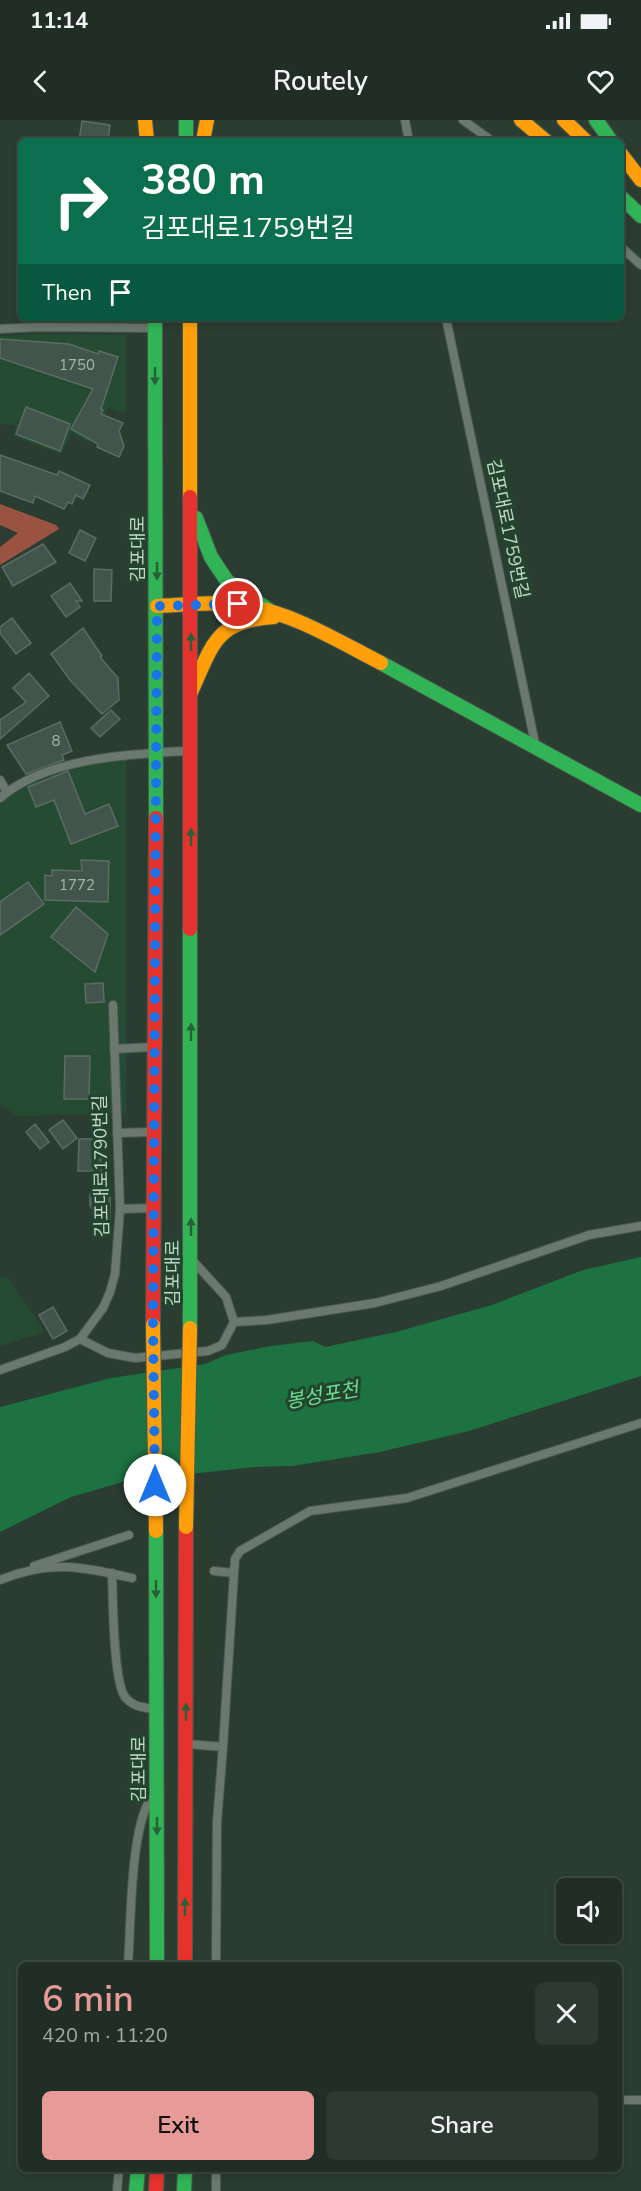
<!DOCTYPE html>
<html lang="en">
<head>
<meta charset="utf-8">
<style>
  body { margin:0; font-family:"Nunito Sans","Noto Sans KR",sans-serif; background:#2d3a32; color:#f1f3f6; height:100vh; display:flex; flex-direction:column; font-size:22px; white-space:nowrap }
  * { box-sizing:border-box; margin:0 }
  p { font-size:20px; color:#a2a8a7 }
  .icon { flex:none; width:33px; height:33px; fill:none; stroke:currentColor; stroke-width:2; stroke-linecap:round; stroke-linejoin:round }
  .map { position:relative; flex:1; overflow:hidden }
  .details { position:absolute; left:18px; top:1842px; width:604px; height:210px; display:flex; flex-direction:column; background:#202e25; border-radius:9px; box-shadow:0 3px 9px #0003,0 0 0 2px #3d4a42 }
  .details>* { flex:none }
  .banner { position:absolute; left:18px; top:18px; width:606px; height:183px; border-radius:9px; box-shadow:0 3px 9px #0003,0 0 0 2px #3d4a42; background:#0b6e4f; color:#fff; overflow:hidden }
  .controls { position:absolute; left:556px; top:1758px; display:grid; gap:12px }
  .controls a { display:grid; place-items:center; width:66px; height:66px; border-radius:9px; background:#202e25; box-shadow:0 3px 9px #0003,0 0 0 2px #3d4a42; font-size:30px }
  .pin { position:absolute; display:grid; place-items:center; width:51px; height:51px; color:#fff; margin:-26px; border:3px solid #fff; border-radius:50%; box-shadow:0 2px 6px #0007 }
  .me { position:absolute; width:66px; margin:-33px; rotate:0deg; stroke-linejoin:round; filter:drop-shadow(0 0 4px #0008) }
  .turn { display:flex; align-items:center; gap:21px; height:126px; padding:0 24px; font-size:27px }
  .turn .icon { width:78px; height:78px; stroke-width:2.5 }
  .turn b { display:block; font-size:42px; line-height:51px }
  .then { display:flex; align-items:center; height:57px; padding:0 24px; background:#0003; gap:12px; font-size:22px }
  .round { display:grid; place-items:center; flex:none; width:63px; height:63px; border-radius:9px; background:#2d3a32 }
  .headline { display:flex; align-items:center; justify-content:space-between; height:102px; padding:0 24px }
  h1 { font-size:36px; font-weight:600; line-height:45px; color:#e69b98 }
  .button { display:flex; gap:12px; margin-top:auto; padding:12px 24px }
  .button a { flex:1; height:69px; border-radius:9px; background:#e69b98; color:#111; font-size:24px; font-weight:600; line-height:69px; text-align:center }
  .button a+a { background:#2d3a32; color:#f1f3f6 }
  .status { display:flex; justify-content:space-between; align-items:center; height:42px; padding:0 30px; background:#202e25; direction:ltr }
  .status svg { height:16px; fill:currentColor }
  header { display:flex; justify-content:space-between; align-items:center; height:78px; padding:0 24px; background:#202e25; font-size:27px; font-weight:600 }
  .map>svg:first-child { display:block }
  .built { fill:#254c33 }
  .forest { fill:#9a5341 }
  .water { fill:#1d7242 }
  .building { fill:#42554d; stroke:#5b6c64; stroke-width:1.5 }
  .lines { fill:none; stroke-linecap:round; stroke-linejoin:round }
  .lane-casing { stroke:#49594e; stroke-width:10 }
  .fast-casing { stroke:#49594e; stroke-width:16 }
  .slow-casing { stroke:#49594e; stroke-width:16 }
  .jam-casing { stroke:#49594e; stroke-width:16 }
  .lane { stroke:#6b786e; stroke-width:8 }
  .fast { stroke:#30b455; stroke-width:14 }
  .slow { stroke:#ff9f0a; stroke-width:14 }
  .jam { stroke:#e5322d; stroke-width:14 }
  .slow-bridge-casing { stroke:#49594e; stroke-width:16; stroke-linecap:butt }
  .slow-bridge { stroke:#ff9f0a; stroke-width:14 }
  .oneway { fill:#266138 }
  .route { stroke:#1a73e8; stroke-width:10; stroke-dasharray:0 18 }
  .labels { text-anchor:middle; stroke-width:6; stroke-linejoin:round; paint-order:stroke }
  .number-label { font-size:15px; fill:#a4b6aa }
  .street-label { font-size:18px; fill:#c4d7c9; stroke:#23452e }
  .water-label { font-size:20px; font-style:italic; fill:#6cdc94; stroke:#23452e }
</style>
</head>
<body>
<div class="status"><b>11:14</b><svg viewBox="0 0 49 12"><path d="M0 12V9h3v3zM5 12V6h3v6zM10 12V3h3v9zM15 12V0h3v12zM26 1h20v11H26zM47 4h2v5h-2z"/></svg></div>
<header><svg class="icon" aria-label="back" viewBox="0 0 24 24"><path d="M15 5l-7 7 7 7"/></svg>Routely<svg class="icon" aria-label="heart" viewBox="0 0 24 24"><path d="M12 20l-8-8c-3-5 5-10 8-4 3-6 11-1 8 4z"/></svg></header>
<div class="map">
<svg width="641" height="2071" viewBox="0 0 641 2071">
  <rect width="100%" height="100%" fill="#2b3d31"/>
  <g class="built">
    <polygon points="34,214 126,215 126,294 109,288 90,323 72,313 61,334 13,316 16,306 0,303 0,216"/>
    <polygon points="126,640 126,993 18,996 0,984 0,682 14,671 36,660 59,652 106,641"/>
    <polygon points="0,1156 7,1157 43,1209 42,1213 0,1226"/>
  </g>
  <polygon class="forest" points="0,384 56,405 59,409 0,445 0,427 18,413 0,405"/>
  <polygon class="water" points="641,1137 641,1256 469,1311 380,1332 292,1346 254,1347 126,1361 71,1377 0,1412 0,1287 111,1258 205,1244 226,1235 271,1226 313,1221 325,1227 396,1212 492,1185 583,1150"/>
  <g class="building">
    <polygon points="82,1 110,5 108,21 79,21"/>
    <polygon points="0,219 69,224 98,234 99,231 118,237 101,289 103,290 101,294 123,303 119,311 124,326 119,337 97,327 98,324 71,309 93,269 0,238"/>
    <polygon points="26,287 70,304 60,331 16,314"/>
    <polygon points="0,335 57,355 59,351 90,365 83,379 76,375 72,384 68,382 64,389 35,376 33,383 0,371"/>
    <polygon points="80,410 96,418 85,441 69,433"/>
    <polygon points="43,424 56,442 13,466 2,447"/>
    <polygon points="94,449 112,450 111,481 94,481"/>
    <polygon points="70,463 82,481 76,481 80,487 66,497 51,476"/>
    <polygon points="12,498 31,523 16,534 0,513 0,507"/>
    <polygon points="83,508 102,536 100,537 118,558 119,580 102,594 70,560 51,534"/>
    <polygon points="29,553 49,576 0,619 0,600 26,582 13,568"/>
    <polygon points="111,590 120,599 100,617 91,608"/>
    <polygon points="60,602 72,631 62,635 64,640 26,654 7,625"/>
    <polygon points="68,651 85,694 109,684 118,706 71,724 54,680 36,687 28,667"/>
    <polygon points="81,740 109,741 108,782 45,780 45,755 52,756 52,750 82,751"/>
    <polygon points="28,762 44,784 0,815 0,782"/>
    <polygon points="76,787 108,814 95,852 51,817"/>
    <polygon points="103,863 104,882 86,883 85,864"/>
    <polygon points="65,936 90,936 89,979 64,979"/>
    <polygon points="63,1000 77,1018 63,1029 49,1010"/>
    <polygon points="35,1004 49,1022 40,1029 26,1012"/>
    <polygon points="79,1019 101,1019 101,1051 78,1051"/>
    <polygon points="90,1074 110,1074 110,1101 97,1101 90,1085"/>
    <polygon points="53,1187 67,1211 53,1219 39,1195"/>
  </g>
  <g class="lines">
    <defs>
      <g id="lane">
        <polyline points="405,0 409,21"/>
        <polyline points="463,0 492,21"/>
        <polyline points="621,127 641,145"/>
        <polyline points="446,198 535,623"/>
        <polyline points="0,209 39,207 153,208"/>
        <polyline points="0,660 7,672"/>
        <path d="M0 678C46 638 128 634 187 631"/>
        <polyline points="114,929 153,927"/>
        <polyline points="117,1013 153,1012"/>
        <polyline points="120,1089 152,1088"/>
        <polyline points="194,1142 226,1177 234,1202"/>
        <polyline points="80,1219 108,1233 135,1238 208,1231 222,1225 234,1202 267,1200 375,1183 441,1166 589,1115 641,1106"/>
        <polyline points="0,1250 65,1227 80,1219 103,1188 110,1172 115,1154 120,1089 113,885"/>
        <polyline points="34,1446 129,1415"/>
        <polyline points="214,1451 234,1453 235,1439 240,1431 310,1391 407,1378 641,1303"/>
        <path d="M112 1453C113 1478 113 1560 125 1577 133 1587 142 1587 154 1589"/>
        <path d="M0 1460C50 1439 82 1447 132 1458"/>
        <polyline points="188,1624 223,1627 217,1702 216,1845"/>
        <polyline points="223,1627 234,1453"/>
        <path d="M128 1845C131 1806 130 1711 150 1680"/>
        <polyline points="620,1980 641,1980"/>
        <polyline points="117,2071 119,2049"/>
        <polyline points="216,2071 216,2049"/>
      </g>
      <g id="fast">
        <polyline points="186,0 186,21"/>
        <polyline points="596,0 611,21"/>
        <polyline points="621,77 641,96"/>
        <polyline points="155,198 156,698"/>
        <polyline points="196,398 211,437 227,461 269,490"/>
        <polyline points="381,543 641,685"/>
        <polyline points="190,809 190,1208"/>
        <polyline points="156,1411 157,1845"/>
        <polyline points="136,2071 138,2049"/>
        <polyline points="184,2071 185,2049"/>
      </g>
      <g id="slow">
        <polyline points="145,0 147,21"/>
        <polyline points="521,0 546,21"/>
        <polyline points="564,0 586,21"/>
        <polyline points="203,21 207,0"/>
        <polyline points="621,34 641,60"/>
        <polyline points="190,198 190,377"/>
        <path d="M157 486C184 485 214 481 241 485 292 492 336 520 381 543"/>
        <path d="M191 572C213 524 215 501 274 497"/>
      </g>
      <g id="jam">
        <polyline points="190,377 190,809"/>
        <polyline points="153,1205 156,698"/>
        <polyline points="185,1845 186,1407"/>
        <polyline points="156,2071 157,2049"/>
      </g>
    </defs>
    <use href="#lane" class="lane-casing"/>
    <use href="#fast" class="fast-casing"/>
    <use href="#slow" class="slow-casing"/>
    <use href="#jam" class="jam-casing"/>
    <use href="#lane" class="lane"/>
    <use href="#fast" class="fast"/>
    <use href="#slow" class="slow"/>
    <use href="#jam" class="jam"/>
    <defs>
      <g id="slow-bridge">
        <polyline points="153,1205 156,1411"/>
        <polyline points="186,1407 190,1208"/>
      </g>
    </defs>
    <use href="#slow-bridge" class="slow-bridge-casing"/>
    <use href="#slow-bridge" class="slow-bridge"/>
  </g>
  <defs><path id="oneway-solid" d="M-6-.8H1V-3.2L6.5 0L1 3.2V.8H-6Z" transform="scale(1.5)"/></defs>
  <g class="oneway">
    <use href="#oneway-solid" transform="translate(155 256) rotate(90)"/>
    <use href="#oneway-solid" transform="translate(157 451) rotate(90)"/>
    <use href="#oneway-solid" transform="translate(191 522) rotate(-90)"/>
    <use href="#oneway-solid" transform="translate(191 717) rotate(-90)"/>
    <use href="#oneway-solid" transform="translate(191 912) rotate(-90)"/>
    <use href="#oneway-solid" transform="translate(191 1107) rotate(-90)"/>
    <use href="#oneway-solid" transform="translate(156 1469) rotate(90)"/>
    <use href="#oneway-solid" transform="translate(186 1592) rotate(-90)"/>
    <use href="#oneway-solid" transform="translate(157 1706) rotate(90)"/>
    <use href="#oneway-solid" transform="translate(185 1787) rotate(-90)"/>
  </g>
  <g class="lines">
    <polyline class="route" points="155,1365 153,1205 157,486 238,484"/>
  </g>
  <g class="labels">
    <g class="number-label">
      <text x="77" y="250">1750</text>
      <text x="56" y="626">8</text>
      <text x="77" y="770">1772</text>
    </g>
    <g class="street-label">
      <text transform="translate(508 409) rotate(78)" y="6">김포대로1759번길</text>
      <text transform="translate(138 429) rotate(-90)" y="6">김포대로</text>
      <text transform="translate(101 1046) rotate(-91)" y="6">김포대로1790번길</text>
      <text transform="translate(173 1153) rotate(-90)" y="6">김포대로</text>
      <text transform="translate(139 1649) rotate(-90)" y="6">김포대로</text>
    </g>
    <g class="water-label">
      <text transform="translate(322 1275) rotate(-10)" y="7">봉성포천</text>
    </g>
  </g>
</svg>
<div class="controls">
<a><svg class="icon" aria-label="sound" viewBox="0 0 24 24"><path d="M4 9h4l5-4v14l-5-4H4zM17 9q2 3 0 6"/></svg></a>
</div>
<div class="pin" style="left:238px;top:484px;background:#d93025"><svg class="icon" aria-label="arrive" viewBox="0 0 24 24"><path d="M6 21V4h12l-3 4 3 4H6"/></svg></div>
<svg class="me" style="left:155px;top:1365px" viewBox="-20 -20 40 40"><circle r="19" fill="#fff"/><path d="M0-13L10 11 0 6-10 11z" fill="#1a73e8"/></svg>
<div class="banner">
<div class="turn"><svg class="icon" aria-label="right" viewBox="0 0 24 24"><path d="M7 20v-9h11M14 6l5 5-5 5"/></svg><div><b>380 m</b>김포대로1759번길</div></div>
<div class="then">Then<svg class="icon" aria-label="arrive" viewBox="0 0 24 24"><path d="M6 21V4h12l-3 4 3 4H6"/></svg></div>
</div>
<section class="details">
<div class="headline"><div><h1>6 min</h1><p>420 m · 11:20</p></div><a class="round"><svg class="icon" aria-label="close" viewBox="0 0 24 24"><path d="M6 6l12 12M18 6L6 18"/></svg></a></div>
<div class="button"><a>Exit</a><a>Share</a></div>
</section>
</div>
</body>
</html>
